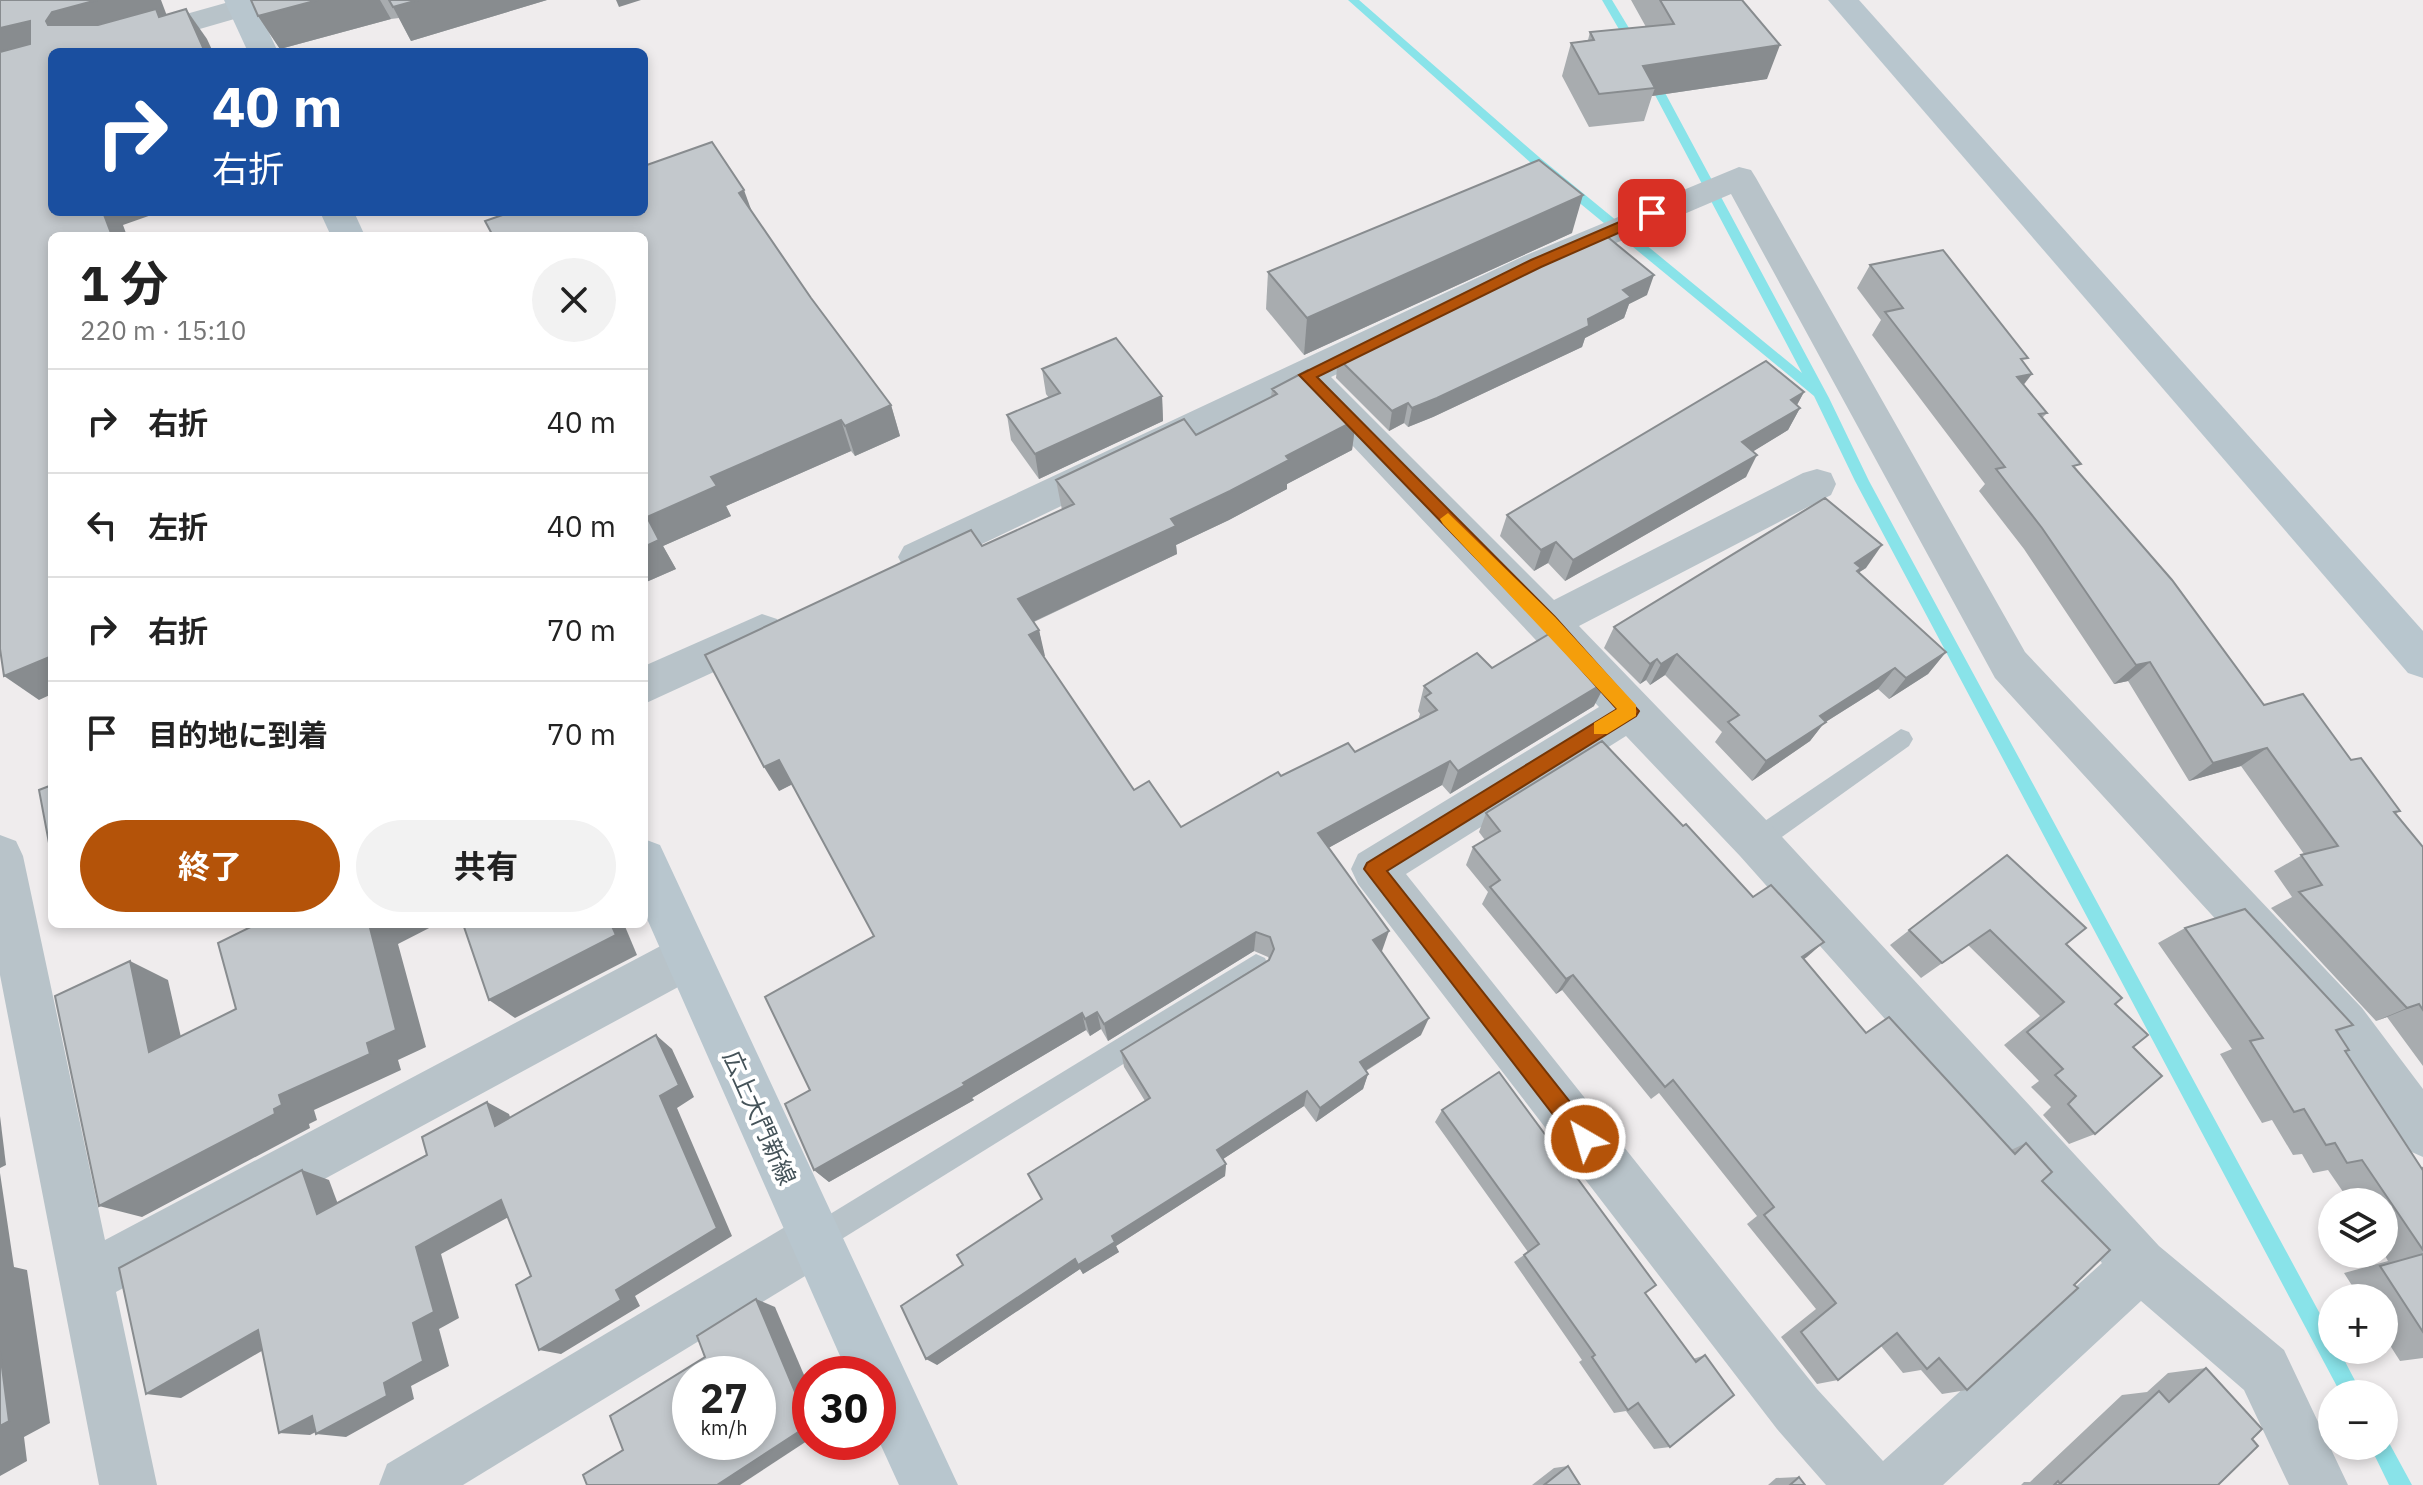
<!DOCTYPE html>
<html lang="ja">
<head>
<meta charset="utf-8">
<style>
  body { margin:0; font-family:"IBM Plex Sans","Noto Sans JP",sans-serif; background:#f2f2f2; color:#222; height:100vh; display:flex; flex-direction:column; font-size:30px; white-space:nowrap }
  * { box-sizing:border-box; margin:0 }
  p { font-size:26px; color:#767676 }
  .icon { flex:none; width:44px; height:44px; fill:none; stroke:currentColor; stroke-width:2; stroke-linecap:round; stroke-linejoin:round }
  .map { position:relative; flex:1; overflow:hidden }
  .drawer { position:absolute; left:48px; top:232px; width:600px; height:696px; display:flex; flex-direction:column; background:#fff; border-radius:12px; box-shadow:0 4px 12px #0003 }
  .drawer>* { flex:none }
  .guide { position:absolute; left:48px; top:48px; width:600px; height:168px; border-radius:12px; box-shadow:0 4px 12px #0003; background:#1a4fa0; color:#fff; overflow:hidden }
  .buttons { position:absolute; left:2318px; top:1188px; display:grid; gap:16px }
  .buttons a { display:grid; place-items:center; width:80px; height:80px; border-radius:50%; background:#fff; box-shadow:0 4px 12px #0003; font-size:40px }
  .speed { position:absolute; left:672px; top:1356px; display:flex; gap:16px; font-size:40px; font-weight:700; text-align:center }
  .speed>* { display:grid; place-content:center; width:104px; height:104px; border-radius:50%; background:#fff; box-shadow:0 4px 12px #0003; line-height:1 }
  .speed small { font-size:20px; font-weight:400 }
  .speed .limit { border:12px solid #d22; background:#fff; color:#111 }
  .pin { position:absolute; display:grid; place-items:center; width:68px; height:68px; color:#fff; margin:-34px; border-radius:16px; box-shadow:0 4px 12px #0006 }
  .me { position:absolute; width:88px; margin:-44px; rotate:322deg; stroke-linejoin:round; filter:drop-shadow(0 0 6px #0008) }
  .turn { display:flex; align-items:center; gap:28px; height:168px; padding:0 32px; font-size:36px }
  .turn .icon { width:104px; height:104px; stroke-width:2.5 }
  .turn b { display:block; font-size:56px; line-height:68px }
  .round { display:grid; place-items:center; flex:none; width:84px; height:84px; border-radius:42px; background:#f2f2f2 }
  .head { display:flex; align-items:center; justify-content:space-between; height:136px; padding:0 32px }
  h1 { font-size:48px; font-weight:700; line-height:60px }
  .primary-button { display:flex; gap:16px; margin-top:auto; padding:16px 32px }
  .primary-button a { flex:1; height:92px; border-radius:48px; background:#b45309; color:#fff; font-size:32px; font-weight:700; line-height:92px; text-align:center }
  .primary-button a+a { background:#f2f2f2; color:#222 }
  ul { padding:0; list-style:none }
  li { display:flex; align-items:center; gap:24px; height:104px; padding:0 32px; border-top:2px solid #e0e0e0 }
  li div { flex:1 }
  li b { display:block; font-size:30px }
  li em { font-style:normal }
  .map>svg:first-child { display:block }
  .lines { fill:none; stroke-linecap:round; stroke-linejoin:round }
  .stream { fill:#89e3e9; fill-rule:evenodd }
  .lane { fill:#b8c3c9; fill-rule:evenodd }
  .street { fill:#b8c3c9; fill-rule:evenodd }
  .secondary { fill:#b8c6ce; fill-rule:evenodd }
  .wall { fill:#a8acaf }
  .shaded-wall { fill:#888c8f }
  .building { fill:#c3c8cc; stroke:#888c8f; stroke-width:2; fill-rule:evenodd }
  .route { fill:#b45309; stroke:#753606; stroke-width:2 }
  .slow { fill:#f59e0b }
  .labels { text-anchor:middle; stroke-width:8; stroke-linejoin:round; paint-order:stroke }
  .street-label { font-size:24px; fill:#455359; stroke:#fff }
</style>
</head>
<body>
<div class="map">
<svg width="2423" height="1485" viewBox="0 0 2423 1485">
  <rect width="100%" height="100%" fill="#efeced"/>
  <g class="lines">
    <g class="stream">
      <polygon points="1348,0 1359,0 1539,157 1802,373 1646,78 1656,76 1829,398 1869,481 2332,1336 2332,1350 2339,1350 2362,1394 2341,1394 1855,481 1814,396 1531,163"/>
      <polygon points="1602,0 1612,0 1641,48 1639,50 1631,50"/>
      <polygon points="2384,1437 2387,1439 2412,1485 2389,1485 2370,1446 2384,1446"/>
    </g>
    <g class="lane">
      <polygon points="1901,729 1909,732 1913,739 1909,746 1765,849 1756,852 1747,849 1743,841 1747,833"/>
      <polygon points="1256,954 1265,958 1269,967 1265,976 824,1250 814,1255 804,1250 799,1240 804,1230"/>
    </g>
    <g class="street">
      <polygon points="236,0 284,0 279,6 120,52 72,52 76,45"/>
      <path d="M1739 167 1751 170 1756 178 2025 652 2362 1008 2423 1089V1157L2405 1149 2328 1042 1995 678 1731 194 1548 272 1331 377 1554 600 1803 473 1817 469 1831 473 1836 484 1831 495 1579 626 1772 826 2159 1246 2284 1350 2348 1485H2289L2244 1390 2141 1301 1943 1485H1826L1777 1429 1358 884 1351 869 1358 854 1599 707 1301 391 932 568 918 573 904 568 898 557 904 546 1524 256ZM1626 736 1740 856 2102 1263 1883 1461 1817 1389 1406 874Z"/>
      <polygon points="762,614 777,619 783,631 777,643 644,704 644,666"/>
      <polygon points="0,835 16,841 23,856 105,1240 670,941 687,934 704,941 711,957 704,973 116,1292 157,1485 99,1485 0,975"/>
      <polygon points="814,1213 833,1221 841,1240 833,1259 463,1485 379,1485 387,1464 795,1221"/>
    </g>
    <g class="secondary">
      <polygon points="224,0 254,0 278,52 248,52"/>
      <polygon points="1828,0 1859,0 2423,631 2423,678 2408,673"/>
      <polygon points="320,212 354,212 365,236 331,236"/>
      <polygon points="644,839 660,845 958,1485 899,1485 878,1439 878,1374 848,1374 644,912"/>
    </g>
  </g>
  <g class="wall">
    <polygon points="251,0 547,0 411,41 399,18 391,19 280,49 258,16"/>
    <polygon points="1631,0 1742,0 1767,79 1652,96 1644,121 1589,127 1562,76 1571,43 1588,40 1590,32 1646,27"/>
    <polygon points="751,211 811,298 891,405 900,436 855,456 851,451 726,506 731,516 663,546 676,569 644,583 644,236"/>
    <polygon points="1572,233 1304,355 1266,309 1268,272"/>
    <polygon points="1870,265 2024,363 2024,385 2047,413 2042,418 2076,470 2264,705 2351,760 2400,811 2395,814 2423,847 2423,1066 2387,1017 2376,1021 2271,908 2292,897 2274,871 2304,854 2241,766 2189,781 2128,681 2114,684 2024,549 1979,491 1985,484 1872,335 1881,320 1857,288"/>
    <polygon points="1647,295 1629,304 1624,318 1585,338 1582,347 1433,417 1408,427 1404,423 1389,431 1336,378 1338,358"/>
    <polygon points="1042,369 1162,396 1163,421 1039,479 1011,440 1007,415 1049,398 1046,394"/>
    <polygon points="1272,389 1356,420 1352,450 1287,484 1287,489 1229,520 1176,545 1177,554 1034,622 1039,630 1044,657 1134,790 1181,827 1281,776 1355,752 1418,720 1420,714 1418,711 1424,686 1492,668 1594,706 1450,794 1442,785 1328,848 1382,951 1381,951 1421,1035 1366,1071 1368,1074 1363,1089 1316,1122 1304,1106 1223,1159 1226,1164 1225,1176 1116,1246 1119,1252 1083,1274 1080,1269 937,1365 963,1265 1042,1199 1145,1101 1124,1067 1121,1051 1269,959 1268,957 1254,951 1108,1041 1101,1029 1090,1036 1086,1030 972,1098 974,1100 829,1182 814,1170 810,1090 874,936 792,784 779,791 982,546 1062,510 1056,480 1196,435 1271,397"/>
    <polygon points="1804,392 1797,405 1800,408 1788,430 1753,451 1746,477 1565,581 1548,563 1534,571 1500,536 1507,515"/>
    <polygon points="1866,568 1859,572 1946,652 1928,674 1889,699 1878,689 1824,723 1810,741 1752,781 1715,742 1722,732 1665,675 1650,685 1646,680 1640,684 1604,648 1614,627"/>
    <polygon points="1486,813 1804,959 1866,1033 2011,1150 2026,1143 2042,1181 1967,1390 1942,1394 1921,1370 1903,1373 1881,1346 1838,1380 1817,1384 1781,1337 1816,1309 1747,1224 1757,1216 1659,1093 1651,1099 1562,990 1556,994 1482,904 1488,892 1466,865 1473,847 1485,840 1479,832"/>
    <polygon points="2007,855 2066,944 2115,1004 2133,1047 2095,1134 2069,1144 2043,1115 2051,1107 2031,1087 2039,1081 2004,1045 2040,1016 1968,945 1921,978 1890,945"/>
    <polygon points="2185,928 2353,1025 2337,1032 2346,1052 2422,1169 2423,1168 2423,1358 2400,1361 2384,1336 2384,1298 2360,1298 2344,1273 2388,1261 2384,1254 2384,1202 2350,1202 2328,1170 2313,1173 2302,1154 2293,1155 2272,1120 2262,1123 2220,1054 2232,1049 2158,943"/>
    <polygon points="1442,1110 1645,1293 1693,1359 1705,1355 1670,1447 1654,1449 1626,1411 1614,1413 1579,1362 1582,1360 1514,1262 1528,1252 1435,1122"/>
    <polygon points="2206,1368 2252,1439 2218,1485 2021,1485 2024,1482 2030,1482 2122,1395 2147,1392 2168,1373"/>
    <polygon points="1568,1466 1580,1485 1532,1485 1554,1468"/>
    <polygon points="1799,1477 1805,1485 1768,1485 1776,1478"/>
  </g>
  <g class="shaded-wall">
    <polygon points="97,0 161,0 167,16 75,42 48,25 46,21 52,12"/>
    <polygon points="318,0 380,0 391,19 280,49 258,16"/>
    <polygon points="418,0 547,0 411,41 393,7"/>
    <polygon points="616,0 641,0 619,7"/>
    <polygon points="186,9 207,39 213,52 205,52"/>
    <polygon points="30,21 54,51 0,65 0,28"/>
    <polygon points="1780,45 1767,79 1652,96 1655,88 1643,66"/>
    <polygon points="744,190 756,223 739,193"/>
    <polygon points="1583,195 1572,233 1304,355 1307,318"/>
    <polygon points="103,212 160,212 123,225 127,236 112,236"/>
    <polygon points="1654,275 1647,295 1629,304 1624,318 1585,338 1582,347 1433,417 1408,427 1412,408 1588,319 1623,290"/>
    <polygon points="2032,374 2015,396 2017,377"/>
    <polygon points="1804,392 1793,412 1800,408 1788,430 1731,465 1742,442 1791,400"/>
    <polygon points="1162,396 1163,421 1039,479 1035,454"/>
    <polygon points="1408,403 1404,423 1389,431 1392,411"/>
    <polygon points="891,405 900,436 855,456 845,426"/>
    <polygon points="841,420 851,451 726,506 731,516 663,546 676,569 644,583 644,547 647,517 711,477"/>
    <polygon points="1356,420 1352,450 1287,484 1287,489 1229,520 1176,545 1177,554 1024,626 1018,599 1171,519 1286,456"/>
    <polygon points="1757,455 1746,477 1565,581 1573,560"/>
    <polygon points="1556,542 1548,563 1534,571 1541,550"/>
    <polygon points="1882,545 1866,568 1858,573 1855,563"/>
    <polygon points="1039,630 1045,656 1035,662 1029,635"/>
    <polygon points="1946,652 1928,674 1889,699 1906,678"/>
    <polygon points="1677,654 1665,675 1650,685 1661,664"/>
    <polygon points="52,656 52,694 39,700 4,676"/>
    <polygon points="1657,659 1646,680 1640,684 1650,664"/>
    <polygon points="2150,662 2128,681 2114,684 2136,665"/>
    <polygon points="1895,668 1878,689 1824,723 1810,741 1752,781 1766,761 1820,716"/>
    <polygon points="1607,681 1594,706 1450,794 1458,771"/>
    <polygon points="2267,748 2241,766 2189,781 2213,763"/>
    <polygon points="779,760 793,784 779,791 764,767"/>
    <polygon points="1450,761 1442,785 1314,856 1318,833"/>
    <polygon points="369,924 437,924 398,944 426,1047 398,1060 401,1070 314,1110 317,1120 309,1124 310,1128 142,1217 99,1206 274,1109 279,1095 367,1043"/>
    <polygon points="611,924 624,924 637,955 515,1018 489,1000"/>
    <polygon points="1389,931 1382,951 1367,959 1373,940"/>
    <polygon points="1256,932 1254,951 1108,1041 1104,1024"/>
    <polygon points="1824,942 1807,957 1785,973 1802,957"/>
    <polygon points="130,961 168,980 188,1068 149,1052"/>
    <polygon points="1573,975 1562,990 1556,994 1566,979"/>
    <polygon points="2419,1004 2387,1017 2376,1021 2407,1008"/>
    <polygon points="1097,1012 1101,1029 1090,1036 1085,1019"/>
    <polygon points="1082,1013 1086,1030 972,1098 974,1100 829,1182 814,1170"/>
    <polygon points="1429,1018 1421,1035 1354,1078 1360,1062"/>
    <polygon points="656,1035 672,1049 694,1097 677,1108 732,1236 635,1296 640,1306 561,1354 539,1350 660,1096"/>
    <polygon points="1368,1074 1363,1089 1316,1122 1320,1108"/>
    <polygon points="1307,1091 1304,1106 1217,1163 1217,1150"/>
    <polygon points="487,1102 509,1114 517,1138 495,1126"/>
    <polygon points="0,1116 6,1165 0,1168"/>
    <polygon points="1226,1164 1225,1176 1116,1246 1119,1252 1083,1274 1080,1269 937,1365 926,1359 1075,1259"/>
    <polygon points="302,1170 329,1180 345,1223 317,1214"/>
    <polygon points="0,1173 14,1267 27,1270 50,1423 24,1437 27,1461 0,1476"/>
    <polygon points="501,1200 523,1209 441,1254 459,1318 439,1329 449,1366 411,1386 414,1399 346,1437 316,1434 384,1383 413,1323 416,1247"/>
    <polygon points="756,1299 775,1307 810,1389 810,1439 740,1485 717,1485"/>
    <polygon points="258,1330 289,1335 181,1398 146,1394"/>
    <polygon points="312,1416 342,1418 310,1435 279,1433"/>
  </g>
  <g class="building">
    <polygon points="0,0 97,0 52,12 46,21 48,25 98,25 156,9 159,17 186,9 205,52 52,52 52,212 103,212 112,236 52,236 52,656 4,676 0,649 0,52 30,44 30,21 0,28"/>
    <polygon points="251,0 318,0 258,16"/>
    <polygon points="389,0 418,0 393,7"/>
    <polygon points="1660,0 1742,0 1780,45 1643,66 1655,88 1599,94 1571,43 1594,40 1590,32 1674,24"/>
    <polygon points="712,142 744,190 739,193 811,298 891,405 845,426 841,420 711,477 717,486 647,517 659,540 644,547 644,236 493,236 485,221 511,212 644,212 644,166"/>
    <polygon points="1539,160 1583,195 1307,318 1268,272"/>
    <polygon points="1604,234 1654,275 1623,290 1631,297 1588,319 1589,326 1437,398 1412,408 1408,403 1392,411 1338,358"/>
    <polygon points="1943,250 2028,358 2021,359 2032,374 2017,377 2047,413 2039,414 2081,464 2073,466 2172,580 2264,705 2303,694 2351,760 2361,758 2400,811 2394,812 2423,847 2423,1010 2419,1004 2407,1008 2299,892 2322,885 2301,855 2338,846 2267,748 2213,763 2150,662 2136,665 2042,528 1996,469 2005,467 1885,312 1903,308 1870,265"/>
    <polygon points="1116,338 1162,396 1035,454 1007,415 1060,393 1042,369"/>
    <polygon points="1766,361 1804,392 1791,400 1800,408 1742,442 1757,455 1573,560 1556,542 1541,550 1507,515"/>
    <polygon points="1308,370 1356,420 1286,456 1289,460 1230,491 1171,519 1176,526 1018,599 1039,630 1029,635 1134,790 1149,781 1181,827 1278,772 1281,776 1348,743 1355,752 1437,710 1425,697 1431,693 1424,686 1477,653 1492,668 1554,631 1571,649 1576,646 1607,681 1458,771 1450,761 1318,833 1389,931 1373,940 1429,1018 1360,1062 1368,1074 1320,1108 1307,1091 1217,1150 1226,1164 1112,1236 1115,1242 1078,1265 1075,1259 926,1359 901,1306 963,1265 957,1255 1042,1199 1028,1174 1150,1098 1121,1051 1269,960 1274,949 1270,937 1256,932 1104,1024 1097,1012 1085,1019 1082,1013 963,1083 965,1085 814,1170 785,1104 810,1090 765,997 874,936 779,760 764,767 705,655 971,530 982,546 1074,504 1056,480 1184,419 1196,435 1277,394 1272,389"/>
    <polygon points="1825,498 1882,545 1855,563 1861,568 1857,571 1946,652 1906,678 1895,668 1820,716 1826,722 1766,761 1728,722 1739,715 1677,654 1661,664 1657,659 1650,664 1614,627"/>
    <polygon points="1602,741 1683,826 1686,824 1753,897 1771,885 1824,942 1802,957 1866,1033 1889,1017 2015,1154 2026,1143 2052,1172 2042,1181 2110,1250 2074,1285 2078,1288 1967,1390 1939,1358 1927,1369 1897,1333 1838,1380 1801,1332 1836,1303 1764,1215 1774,1207 1673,1080 1665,1087 1573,975 1566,979 1490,887 1500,880 1473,847 1500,831 1486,813"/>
    <polygon points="52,785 52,859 39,790"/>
    <polygon points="2007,855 2086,928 2066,944 2122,998 2115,1004 2148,1035 2133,1047 2162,1076 2095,1134 2068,1104 2076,1096 2055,1075 2063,1069 2027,1032 2064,1002 1990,930 1942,963 1909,930"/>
    <polygon points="2245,909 2353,1025 2336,1030 2349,1050 2345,1051 2422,1169 2423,1168 2423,1250 2362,1160 2347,1163 2335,1143 2326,1145 2304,1109 2294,1112 2250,1041 2263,1038 2185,928"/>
    <polygon points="257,924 369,924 396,1030 367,1043 370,1054 279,1095 282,1105 274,1109 275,1114 99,1206 55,996 130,961 149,1052 236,1009 218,943"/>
    <polygon points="463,924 611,924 616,935 489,1000"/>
    <polygon points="656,1035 679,1085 660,1096 717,1228 616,1290 621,1300 539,1350 516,1285 531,1276 501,1200 416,1247 434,1312 413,1323 423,1361 384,1383 387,1396 316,1434 312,1416 279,1433 258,1330 146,1394 119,1268 302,1170 317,1214 427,1155 422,1137 487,1102 495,1126"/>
    <polygon points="1499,1072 1656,1285 1645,1293 1696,1362 1705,1355 1734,1395 1670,1447 1638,1403 1628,1410 1592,1357 1595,1355 1524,1255 1539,1244 1442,1110"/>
    <polygon points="2423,1254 2423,1332 2380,1266"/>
    <path d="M756 1299 809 1425 717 1485H587L583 1475 623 1450 610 1416 705 1357 697 1336ZM690 1374H758V1442H690Z"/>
    <polygon points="0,1352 9,1421 0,1426"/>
    <polygon points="2206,1368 2262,1429 2252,1439 2258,1446 2218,1485 2054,1485 2058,1481 2060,1484 2159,1391 2169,1402"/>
    <polygon points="1568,1466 1580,1485 1544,1485"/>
    <polygon points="1799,1477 1805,1485 1790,1485"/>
  </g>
  <polygon class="route" points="1652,208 1659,213 1657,216 1541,267 1317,377 1555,617 1639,711 1636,716 1387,871 1593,1131 1596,1139 1593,1147 1585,1150 1578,1147 1364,869 1367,863 1617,709 1543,627 1299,375 1531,260"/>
  <polygon class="slow" points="1448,513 1555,617 1636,705 1636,716 1607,734 1594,734 1594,723 1617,709 1443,524 1440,519"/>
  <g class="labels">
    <g class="street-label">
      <text transform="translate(759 1118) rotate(66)" y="8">広上大門新線</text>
    </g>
  </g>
</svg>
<div class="buttons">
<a><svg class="icon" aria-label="layers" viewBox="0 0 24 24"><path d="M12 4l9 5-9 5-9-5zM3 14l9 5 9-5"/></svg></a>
<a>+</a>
<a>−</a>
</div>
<div class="speed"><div>27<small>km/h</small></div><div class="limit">30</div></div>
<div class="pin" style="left:1652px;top:213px;background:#d93025"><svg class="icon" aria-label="arrive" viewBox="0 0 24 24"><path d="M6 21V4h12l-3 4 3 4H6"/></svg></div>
<svg class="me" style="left:1585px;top:1139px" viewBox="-20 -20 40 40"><circle r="17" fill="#b45309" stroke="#fff" stroke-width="3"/><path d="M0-11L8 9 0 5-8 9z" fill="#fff"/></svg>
<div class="guide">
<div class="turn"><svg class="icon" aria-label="right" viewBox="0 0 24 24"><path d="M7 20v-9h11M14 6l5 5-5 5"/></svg><div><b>40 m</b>右折</div></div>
</div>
<section class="drawer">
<div class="head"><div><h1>1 分</h1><p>220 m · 15:10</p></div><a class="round"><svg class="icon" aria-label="close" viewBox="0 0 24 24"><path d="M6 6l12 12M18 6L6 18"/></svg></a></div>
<ul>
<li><svg class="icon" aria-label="right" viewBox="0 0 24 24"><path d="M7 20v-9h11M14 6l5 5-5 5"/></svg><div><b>右折</b></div><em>40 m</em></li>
<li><svg class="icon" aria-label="left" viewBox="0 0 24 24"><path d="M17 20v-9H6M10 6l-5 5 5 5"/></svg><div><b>左折</b></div><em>40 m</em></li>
<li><svg class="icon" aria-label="right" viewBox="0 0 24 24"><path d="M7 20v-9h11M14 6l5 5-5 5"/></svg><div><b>右折</b></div><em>70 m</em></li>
<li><svg class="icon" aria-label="arrive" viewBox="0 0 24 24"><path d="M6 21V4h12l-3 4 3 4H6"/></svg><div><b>目的地に到着</b></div><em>70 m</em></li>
</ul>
<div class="primary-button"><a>終了</a><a>共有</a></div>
</section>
</div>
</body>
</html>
